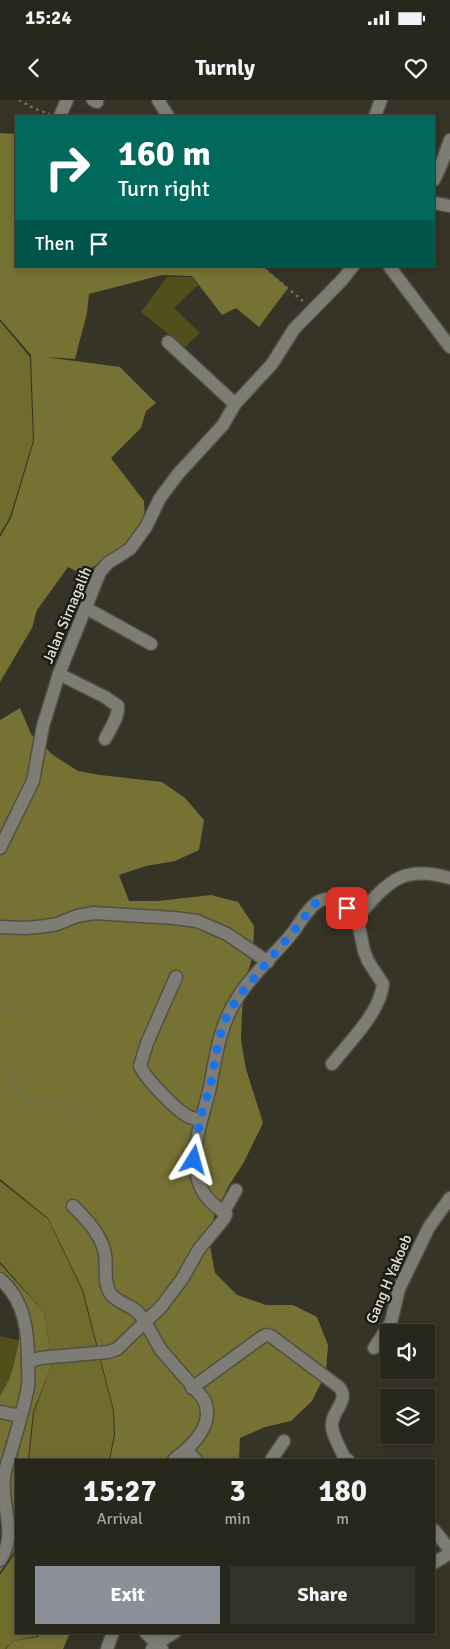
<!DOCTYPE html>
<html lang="en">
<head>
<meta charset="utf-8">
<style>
  body { margin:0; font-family:Signika,sans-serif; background:#343329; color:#f1f3f6; height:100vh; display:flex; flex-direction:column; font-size:19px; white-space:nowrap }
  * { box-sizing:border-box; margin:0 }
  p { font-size:16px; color:#a5a5a3 }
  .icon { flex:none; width:28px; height:28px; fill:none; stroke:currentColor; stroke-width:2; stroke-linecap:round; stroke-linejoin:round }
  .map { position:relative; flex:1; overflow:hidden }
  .details { position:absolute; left:15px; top:1359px; width:420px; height:175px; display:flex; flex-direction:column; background:#28271c; border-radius:0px; box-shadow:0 2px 8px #0003,0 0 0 1px #44443b }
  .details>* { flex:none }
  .guide { position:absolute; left:15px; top:15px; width:420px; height:152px; border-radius:0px; box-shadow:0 2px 8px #0003,0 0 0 1px #44443b; background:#00695c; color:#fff; overflow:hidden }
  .buttons { position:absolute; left:380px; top:1224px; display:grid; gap:10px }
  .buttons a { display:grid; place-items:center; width:55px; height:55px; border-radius:0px; background:#28271c; box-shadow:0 2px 8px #0003,0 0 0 1px #44443b; font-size:25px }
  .pin { position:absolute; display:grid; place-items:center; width:42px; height:42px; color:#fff; margin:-21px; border-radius:10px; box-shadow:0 2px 8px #0006 }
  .me { position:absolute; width:55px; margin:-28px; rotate:8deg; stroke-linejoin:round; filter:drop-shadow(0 0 4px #0008) }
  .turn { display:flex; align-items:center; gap:18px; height:105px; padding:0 20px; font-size:22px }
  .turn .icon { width:65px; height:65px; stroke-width:2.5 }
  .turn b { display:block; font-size:35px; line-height:42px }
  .then { display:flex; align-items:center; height:48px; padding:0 20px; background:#0003; gap:10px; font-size:19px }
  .eta { display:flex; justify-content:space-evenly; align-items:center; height:85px; text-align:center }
  .eta b { font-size:30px; font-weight:700; line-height:35px }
  .button { display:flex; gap:10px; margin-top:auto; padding:10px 20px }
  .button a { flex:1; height:58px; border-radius:0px; background:#8c9099; color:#fff; font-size:20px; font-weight:700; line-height:58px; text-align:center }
  .button a+a { background:#343329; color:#f1f3f6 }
  .status { display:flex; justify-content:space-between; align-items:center; height:35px; padding:0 25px; background:#28271c; direction:ltr }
  .status svg { height:14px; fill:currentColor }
  header { display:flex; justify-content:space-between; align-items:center; height:65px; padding:0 20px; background:#28271c; font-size:22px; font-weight:700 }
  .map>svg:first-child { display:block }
  .green { fill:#524f1b }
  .forest { fill:#767234 }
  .water { fill:#706c2e }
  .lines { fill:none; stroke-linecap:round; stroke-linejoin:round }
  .minor-casing { stroke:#515043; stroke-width:15 }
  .path { stroke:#717064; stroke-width:2.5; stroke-dasharray:2.5 4; stroke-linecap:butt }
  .minor { stroke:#7d7d76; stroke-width:12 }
  .route { stroke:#1a73e8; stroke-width:9; stroke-dasharray:0 16.2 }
  .labels { text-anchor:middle; stroke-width:5; stroke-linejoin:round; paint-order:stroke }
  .street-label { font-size:15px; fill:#e5e5dc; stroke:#1c1c15 }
</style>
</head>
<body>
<div class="status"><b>15:24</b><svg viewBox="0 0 49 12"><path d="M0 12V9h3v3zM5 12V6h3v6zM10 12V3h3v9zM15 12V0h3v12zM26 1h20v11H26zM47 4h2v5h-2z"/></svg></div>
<header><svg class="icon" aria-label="back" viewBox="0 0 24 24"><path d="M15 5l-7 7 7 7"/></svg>Turnly<svg class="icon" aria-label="heart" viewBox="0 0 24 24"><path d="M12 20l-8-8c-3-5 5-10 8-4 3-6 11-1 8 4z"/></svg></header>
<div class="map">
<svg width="450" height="1549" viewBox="0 0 450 1549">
  <rect width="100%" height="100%" fill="#353426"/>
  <g class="green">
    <polygon points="167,177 192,177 198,185 174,208 200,233 185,247 141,212"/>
    <polygon points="0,1236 22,1241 12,1310 0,1307"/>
  </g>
  <g class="forest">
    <polygon points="0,33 16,34 16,166 262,166 288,188 259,227 236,208 222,215 192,176 162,175 89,194 87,213 75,259 45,257 120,267 156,303 146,311 141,328 111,358 144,401 145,422 133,441 82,474 68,467 37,510 32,528 0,582 0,437 11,418 34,341 31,255 0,219"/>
    <polygon points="20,608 31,634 53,655 78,671 100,675 162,682 185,698 204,720 199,750 175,761 146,766 119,775 129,801 158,801 211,795 238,802 254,826 253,855 245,882 242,912 241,940 246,969 263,1023 244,1062 228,1087 214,1116 210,1146 215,1173 237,1195 266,1205 293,1205 317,1217 328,1245 326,1273 312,1301 291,1321 265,1327 240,1338 239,1360 110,1360 115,1335 114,1311 83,1190 48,1118 0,1079 0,620"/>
    <polygon points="0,1164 44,1212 52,1264 33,1312 28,1360 16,1360 16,1449 0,1472 0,1460 6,1448 0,1402 0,1296 9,1280 14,1264 18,1246 23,1211 0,1178"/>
    <polygon points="40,1533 70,1533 63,1549 6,1549 13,1541 38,1537"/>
  </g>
  <g class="water">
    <polygon points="0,221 30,257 33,341 10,417 0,434"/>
    <polygon points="0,1081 48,1119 82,1190 113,1310 114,1335 109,1360 29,1360 34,1312 52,1264 44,1212 0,1162"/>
    <polygon points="16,1452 16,1532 40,1533 37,1536 13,1541 5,1549 0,1549 0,1475"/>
  </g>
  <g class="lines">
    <defs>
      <g id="minor">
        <polyline points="93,0 97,2"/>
        <polyline points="158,0 168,16"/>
        <polyline points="60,16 67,0"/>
        <polyline points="375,16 381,0"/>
        <polyline points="434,80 441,65 450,40"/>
        <polyline points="434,103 450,106"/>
        <polyline points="389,166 450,247"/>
        <polyline points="168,242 235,304"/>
        <polyline points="86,508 151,544"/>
        <path d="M59 574 105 597 118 606C119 617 110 629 105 639"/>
        <polyline points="0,748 33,681 43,626 59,574 100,472 108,463 130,449 146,427 160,398 178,374 223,325 235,304 272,264 294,229 343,179 353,166"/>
        <polyline points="0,827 26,828 46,826 57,824 77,816 94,813 174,818 197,821 227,834 268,862"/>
        <path d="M176 877 147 943 140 966C146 979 179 1014 192 1018 195 1019 197 1019 200 1019"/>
        <path d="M332 964C349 942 380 913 383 884L368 861 364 851 357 817"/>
        <path d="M226 1114C214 1105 204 1098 199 1083 188 1050 203 1019 210 987 216 955 220 924 238 897 252 875 273 856 290 836 298 827 310 803 322 800 335 795 348 809 357 817 388 783 400 764 450 778"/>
        <polyline points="226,1114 221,1110 227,1106 236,1090"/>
        <path d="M0 1179C25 1201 28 1231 28 1263 28 1270 29 1278 28 1286 25 1305 18 1326 13 1345 10 1356 5 1367 4 1378 1 1405 18 1435 0 1460"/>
        <polyline points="374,1248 391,1222 399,1189 429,1127 450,1098"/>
        <path d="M28 1262 40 1258 108 1252 117 1249 145 1222C142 1218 140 1213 135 1210 127 1204 116 1202 110 1193 103 1180 107 1168 105 1154 101 1134 87 1120 73 1106"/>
        <path d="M192 1288 262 1237 266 1235 271 1236 339 1287C351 1300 330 1312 332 1327 333 1336 340 1348 344 1357L348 1360"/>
        <polyline points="0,1312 20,1316"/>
        <polyline points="186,1350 196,1360"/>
        <path d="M174 1360C177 1356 182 1354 186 1350 201 1336 214 1318 203 1298L161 1250 145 1222 161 1207 182 1179 199 1149 224 1119 226 1114"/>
        <polyline points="271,1360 284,1341"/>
        <polyline points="434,1430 450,1450"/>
        <polyline points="434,1463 450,1453"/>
        <polyline points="145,1532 162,1549"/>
        <polyline points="107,1549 113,1532"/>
        <polyline points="152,1549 157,1543 175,1532"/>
      </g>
    </defs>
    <use href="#minor" class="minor-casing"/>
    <g class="path">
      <polyline points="19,0 35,9 50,14"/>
      <polyline points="261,166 304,202"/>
      <polyline points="0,911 9,911"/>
      <path d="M0 961C15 974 13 991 24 1001H51L65 1005 98 1032 124 1061 199 1131"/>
    </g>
    <use href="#minor" class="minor"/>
  </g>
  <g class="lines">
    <polyline class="route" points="194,1060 200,1019 210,987 218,944 224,922 238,897 297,827 316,802 324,799 333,799 347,808"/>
  </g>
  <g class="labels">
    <g class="street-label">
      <text transform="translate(67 515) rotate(-67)" y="5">Jalan Sirnagalih</text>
      <text transform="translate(389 1179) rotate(-67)" y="5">Gang H Yakoeb</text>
    </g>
  </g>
</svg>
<div class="buttons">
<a><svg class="icon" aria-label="sound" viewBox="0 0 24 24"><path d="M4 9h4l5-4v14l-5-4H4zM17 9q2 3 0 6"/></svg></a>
<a><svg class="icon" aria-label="layers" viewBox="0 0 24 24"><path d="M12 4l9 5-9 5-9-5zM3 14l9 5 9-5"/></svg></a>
</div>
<div class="pin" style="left:347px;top:808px;background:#d93025"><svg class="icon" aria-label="arrive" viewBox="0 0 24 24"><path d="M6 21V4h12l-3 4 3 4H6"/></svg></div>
<svg class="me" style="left:194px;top:1060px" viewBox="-20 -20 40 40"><path d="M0-17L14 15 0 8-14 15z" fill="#1a73e8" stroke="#fff" stroke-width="4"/></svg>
<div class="guide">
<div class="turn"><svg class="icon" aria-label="right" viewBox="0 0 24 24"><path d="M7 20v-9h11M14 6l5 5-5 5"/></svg><div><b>160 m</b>Turn right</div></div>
<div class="then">Then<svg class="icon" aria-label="arrive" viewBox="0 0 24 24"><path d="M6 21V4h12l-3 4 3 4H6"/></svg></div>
</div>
<section class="details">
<div class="eta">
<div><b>15:27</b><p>Arrival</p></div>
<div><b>3</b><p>min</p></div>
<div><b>180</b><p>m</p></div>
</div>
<div class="button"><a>Exit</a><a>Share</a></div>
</section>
</div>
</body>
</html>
